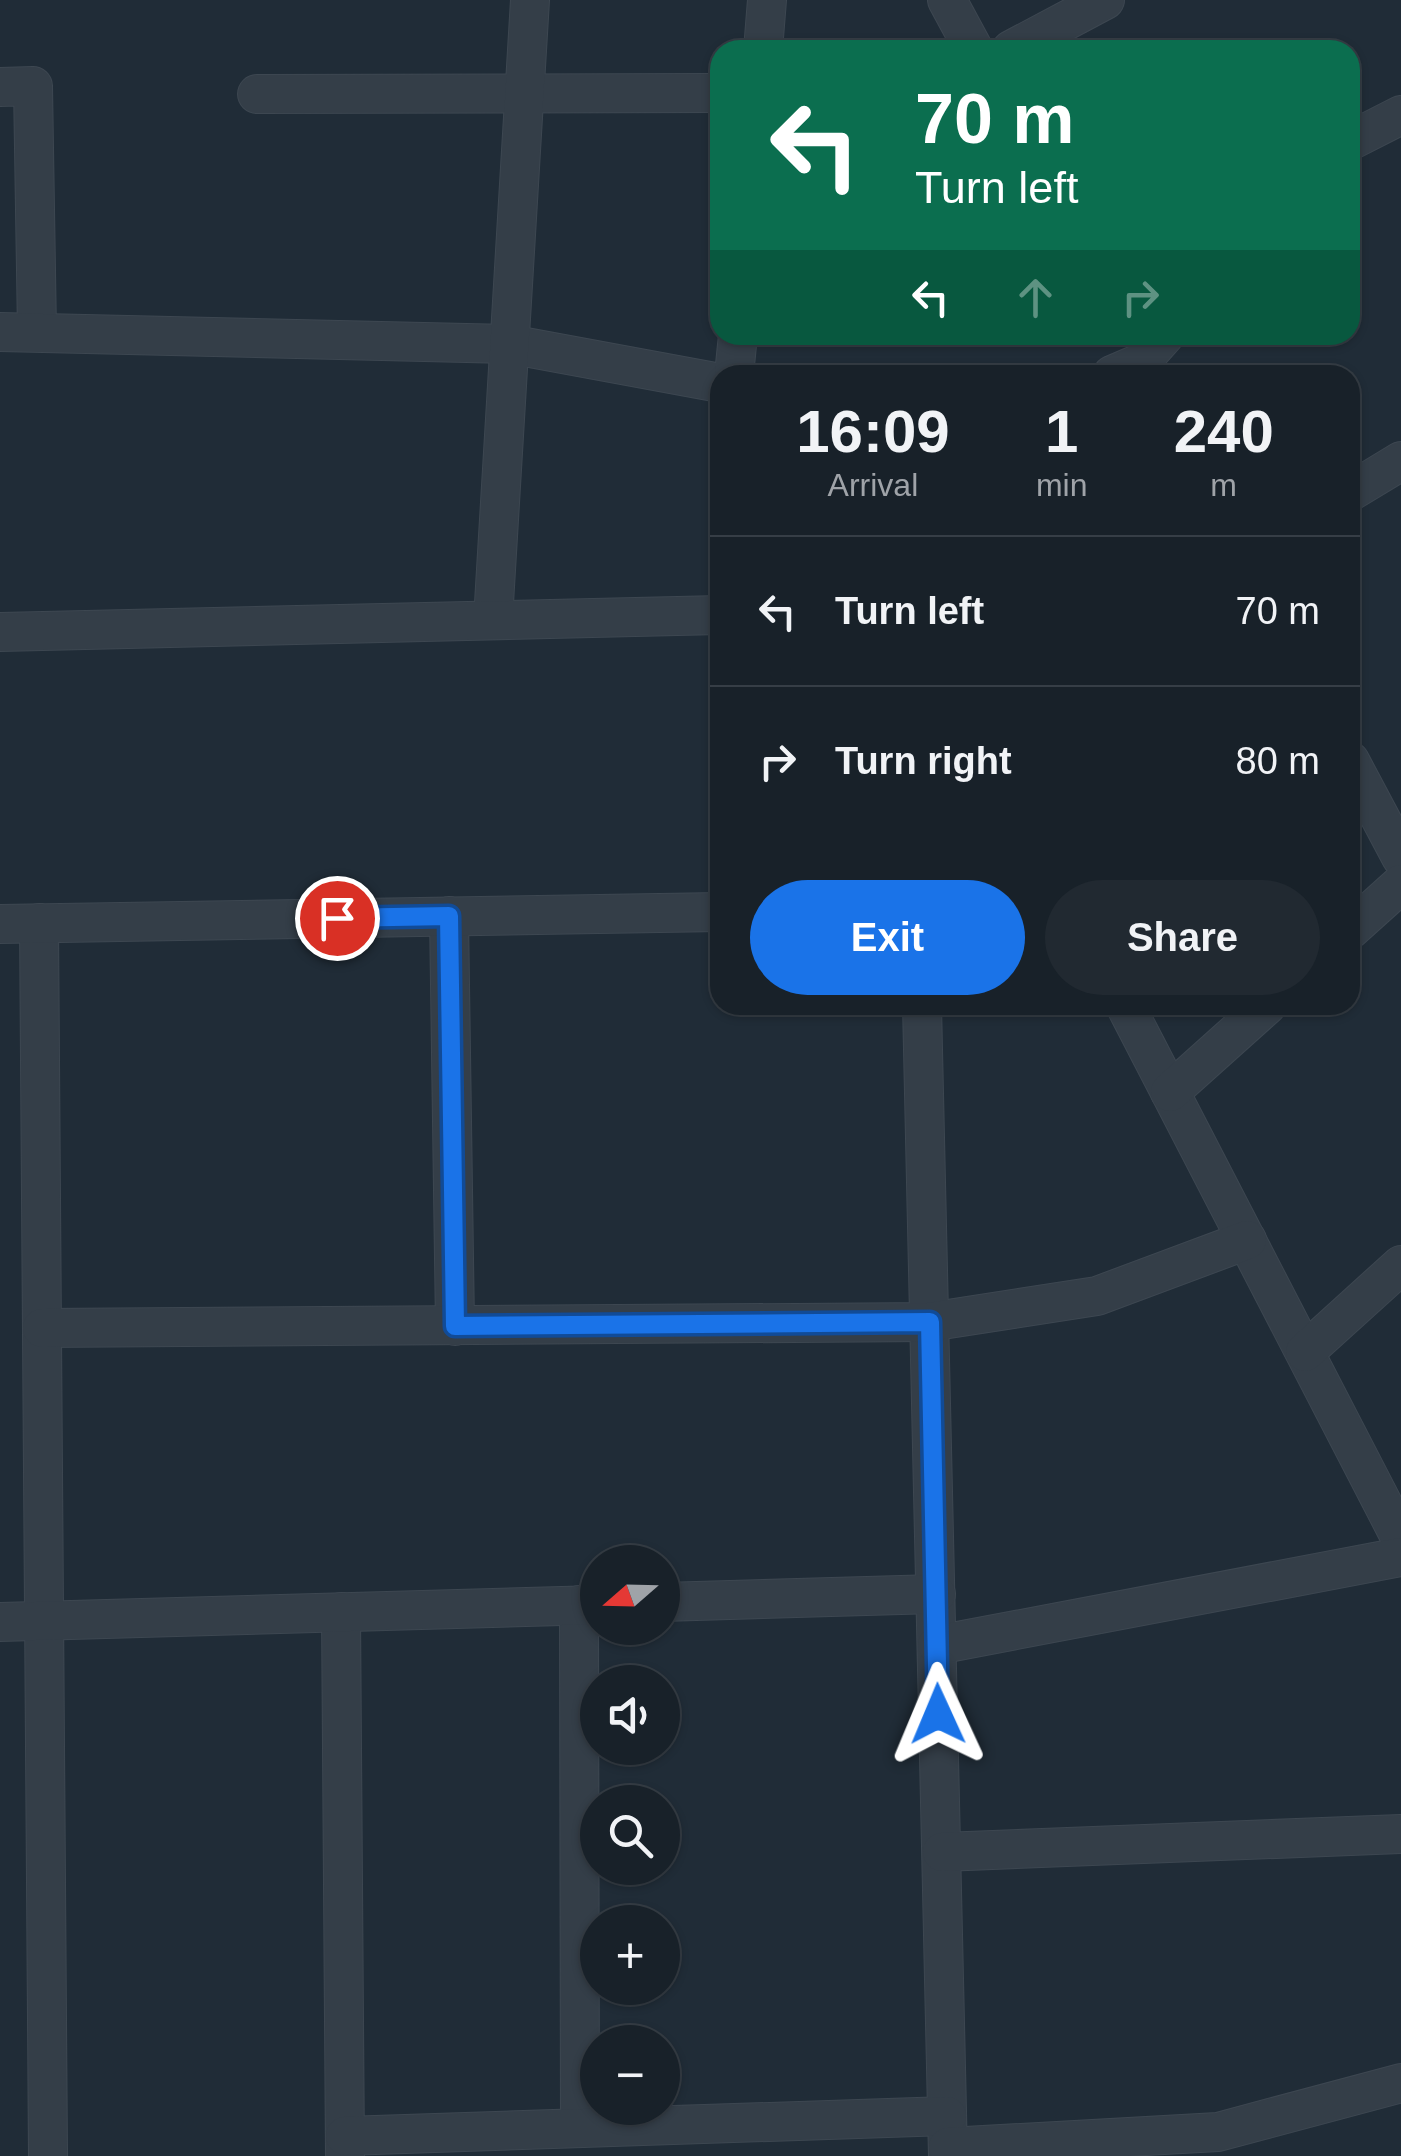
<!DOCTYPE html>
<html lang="en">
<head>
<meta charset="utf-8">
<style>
  body { margin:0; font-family:Arial,sans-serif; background:#212931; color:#f1f3f6; height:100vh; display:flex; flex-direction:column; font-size:38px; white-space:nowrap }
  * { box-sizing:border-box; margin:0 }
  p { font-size:32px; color:#9fa3a8 }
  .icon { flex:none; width:55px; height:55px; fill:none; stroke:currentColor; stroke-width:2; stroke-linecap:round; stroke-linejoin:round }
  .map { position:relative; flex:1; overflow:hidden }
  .side { position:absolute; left:710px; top:365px; width:650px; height:650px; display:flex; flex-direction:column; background:#182129; border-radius:30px; box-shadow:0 2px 8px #0004,0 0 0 2px #363e46 }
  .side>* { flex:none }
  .guide { position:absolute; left:710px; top:40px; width:650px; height:305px; border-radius:30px; box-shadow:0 2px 8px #0004,0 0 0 2px #363e46; background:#0b6e4f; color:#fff; overflow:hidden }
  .needle { width:65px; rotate:250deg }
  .tools { position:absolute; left:580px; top:1545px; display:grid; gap:20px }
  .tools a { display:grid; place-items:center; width:100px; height:100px; border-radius:50%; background:#182129; box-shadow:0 2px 8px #0004,0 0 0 2px #363e46; font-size:50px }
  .pin { position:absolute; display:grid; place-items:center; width:85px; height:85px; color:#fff; margin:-42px; border:5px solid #fff; border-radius:50%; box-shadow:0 2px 10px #0007 }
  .me { position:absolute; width:110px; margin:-55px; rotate:359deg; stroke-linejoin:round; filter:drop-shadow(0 0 8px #0008) }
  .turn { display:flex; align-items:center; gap:35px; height:210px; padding:0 40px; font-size:45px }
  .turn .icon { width:130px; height:130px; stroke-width:2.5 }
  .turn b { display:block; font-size:70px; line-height:85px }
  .lanes { display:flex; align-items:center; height:95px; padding:0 40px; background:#0003; justify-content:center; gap:50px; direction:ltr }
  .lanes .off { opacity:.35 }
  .eta { display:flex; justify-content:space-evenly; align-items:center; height:170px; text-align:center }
  .eta b { font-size:60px; font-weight:800; line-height:70px }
  .cta { display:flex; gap:20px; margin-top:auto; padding:20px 40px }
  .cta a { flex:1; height:115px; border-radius:60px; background:#1a73e8; color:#fff; font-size:40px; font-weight:800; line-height:115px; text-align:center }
  .cta a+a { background:#212931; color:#f1f3f6 }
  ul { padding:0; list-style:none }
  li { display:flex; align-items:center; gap:30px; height:150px; padding:0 40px; border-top:2px solid #363e46 }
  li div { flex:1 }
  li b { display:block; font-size:38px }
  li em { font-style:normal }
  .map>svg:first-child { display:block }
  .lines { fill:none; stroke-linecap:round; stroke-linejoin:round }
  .minor-casing { stroke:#3d4751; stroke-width:40 }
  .minor { stroke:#343e48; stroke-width:38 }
  .route-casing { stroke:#114b97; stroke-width:25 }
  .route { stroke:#1a73e8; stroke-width:18 }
</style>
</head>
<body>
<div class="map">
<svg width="1401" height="2156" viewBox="0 0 1401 2156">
  <rect width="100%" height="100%" fill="#202c37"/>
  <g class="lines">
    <defs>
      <g id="minor">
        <polyline points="947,0 974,50"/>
        <polyline points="763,50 767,0"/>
        <polyline points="1011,50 1105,0"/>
        <polyline points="0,87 33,86 37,332"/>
        <polyline points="257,94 720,93"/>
        <polyline points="1350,141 1401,115"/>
        <polyline points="0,332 509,344 720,383"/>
        <polyline points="734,375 738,335"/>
        <polyline points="1112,375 1140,363 1165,335"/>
        <polyline points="1350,492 1401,461"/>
        <polyline points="493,620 530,0"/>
        <polyline points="0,632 720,615"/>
        <polyline points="1350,761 1401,857"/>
        <polyline points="449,916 455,1326"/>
        <polyline points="39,923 48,2156"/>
        <polyline points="0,924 720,912"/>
        <polyline points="1350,930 1401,884"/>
        <polyline points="922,1005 948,2156"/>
        <polyline points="1125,1005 1401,1539"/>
        <polyline points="1170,1092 1267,1005"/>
        <polyline points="42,1328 929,1322 1097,1296 1247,1240"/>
        <polyline points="1305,1352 1401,1265"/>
        <polyline points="662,1602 936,1594"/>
        <polyline points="579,1605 580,2128"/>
        <polyline points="341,1612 345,2156"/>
        <polyline points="0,1622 598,1605"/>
        <polyline points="937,1645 1401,1557"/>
        <polyline points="942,1852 1401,1834"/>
        <polyline points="345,2136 947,2116"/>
        <polyline points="948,2147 1218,2132 1401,2083"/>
      </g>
    </defs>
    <use href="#minor" class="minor-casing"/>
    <use href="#minor" class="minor"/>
  </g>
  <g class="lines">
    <defs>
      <polyline id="route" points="337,918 449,916 455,1326 930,1322 938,1714"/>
    </defs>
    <use href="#route" class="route-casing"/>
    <use href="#route" class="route"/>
  </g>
</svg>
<div class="tools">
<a><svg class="needle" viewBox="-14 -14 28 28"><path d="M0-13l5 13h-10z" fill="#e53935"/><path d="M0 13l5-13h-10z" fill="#9fa3a8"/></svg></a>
<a><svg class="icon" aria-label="sound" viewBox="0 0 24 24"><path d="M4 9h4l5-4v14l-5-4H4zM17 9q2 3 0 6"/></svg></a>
<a><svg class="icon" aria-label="search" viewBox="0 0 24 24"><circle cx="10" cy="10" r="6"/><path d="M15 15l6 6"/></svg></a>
<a>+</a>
<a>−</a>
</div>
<div class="pin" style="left:337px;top:918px;background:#d93025"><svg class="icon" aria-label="arrive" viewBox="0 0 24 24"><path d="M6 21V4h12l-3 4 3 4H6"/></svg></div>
<svg class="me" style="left:938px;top:1714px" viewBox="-20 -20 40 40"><path d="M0-17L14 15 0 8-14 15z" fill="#1a73e8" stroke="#fff" stroke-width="4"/></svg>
<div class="guide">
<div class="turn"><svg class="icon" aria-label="left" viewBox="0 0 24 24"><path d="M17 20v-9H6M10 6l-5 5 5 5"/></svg><div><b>70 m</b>Turn left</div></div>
<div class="lanes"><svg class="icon" aria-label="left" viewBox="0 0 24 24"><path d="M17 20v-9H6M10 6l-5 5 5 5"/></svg><svg class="icon off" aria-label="ahead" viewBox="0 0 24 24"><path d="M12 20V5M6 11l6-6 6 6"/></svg><svg class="icon off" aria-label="right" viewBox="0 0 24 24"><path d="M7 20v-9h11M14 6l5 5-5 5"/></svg></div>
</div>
<section class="side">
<div class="eta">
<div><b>16:09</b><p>Arrival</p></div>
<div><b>1</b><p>min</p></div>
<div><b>240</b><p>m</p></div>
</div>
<ul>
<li><svg class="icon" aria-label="left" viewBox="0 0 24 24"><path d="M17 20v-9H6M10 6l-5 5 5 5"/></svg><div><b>Turn left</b></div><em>70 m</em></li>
<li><svg class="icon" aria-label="right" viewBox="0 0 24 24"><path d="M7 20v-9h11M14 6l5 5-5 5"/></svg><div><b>Turn right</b></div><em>80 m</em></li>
</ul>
<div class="cta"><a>Exit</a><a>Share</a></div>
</section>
</div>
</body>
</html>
